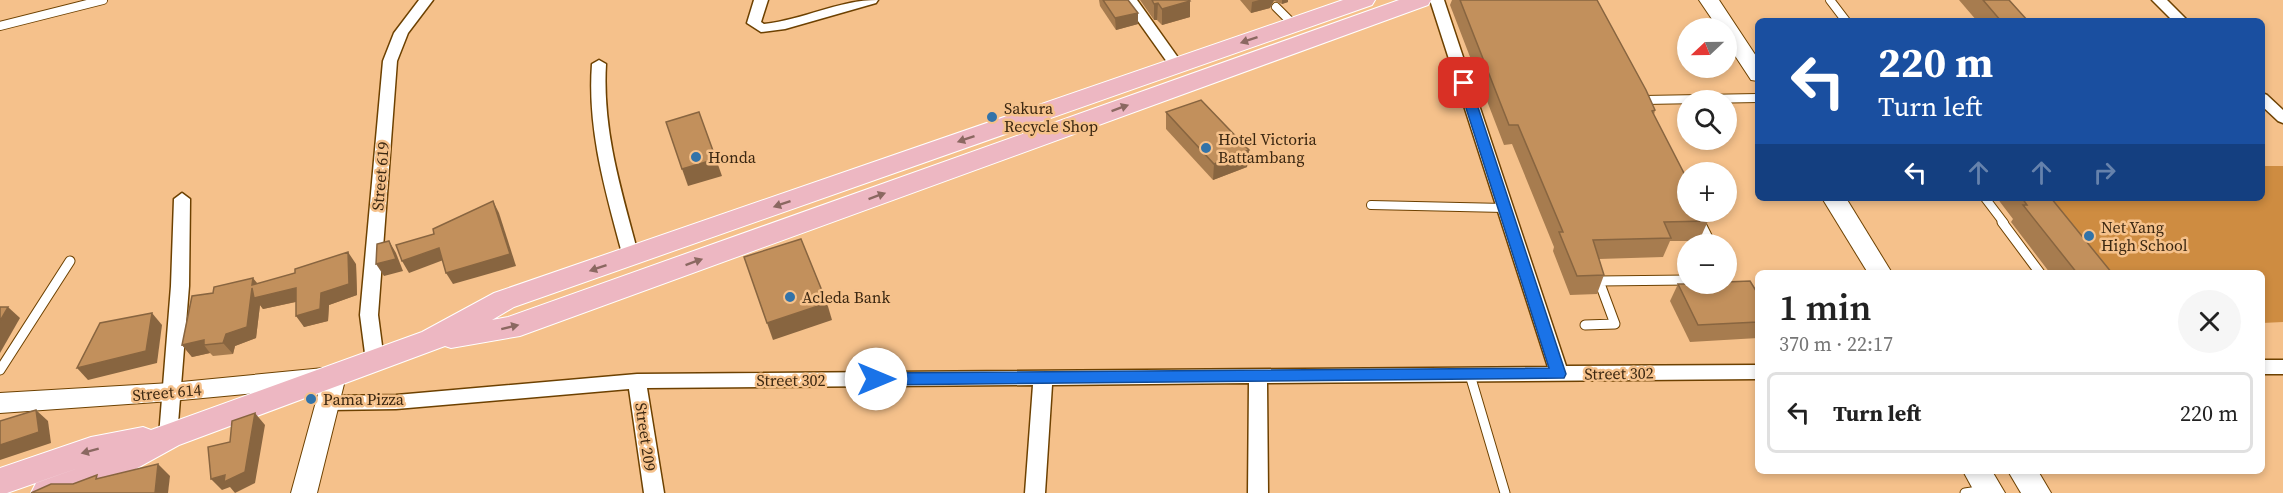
<!DOCTYPE html>
<html lang="en">
<head>
<meta charset="utf-8">
<style>
  body { margin:0; font-family:"Source Serif 4",serif; background:#f6f6f6; color:#222; height:100vh; display:flex; flex-direction:column; font-size:22px; white-space:nowrap }
  * { box-sizing:border-box; margin:0 }
  p { font-size:20px; color:#767676 }
  .icon { flex:none; width:33px; height:33px; fill:none; stroke:currentColor; stroke-width:2; stroke-linecap:round; stroke-linejoin:round }
  .map { position:relative; flex:1; overflow:hidden }
  .drawer { position:absolute; left:1755px; top:270px; width:510px; height:204px; display:flex; flex-direction:column; background:#fff; border-radius:9px; box-shadow:0 3px 9px #0003 }
  .drawer>* { flex:none }
  .guide { position:absolute; left:1755px; top:18px; width:510px; height:183px; border-radius:9px; box-shadow:0 3px 9px #0003; background:#1a4fa0; color:#fff; overflow:hidden }
  .needle { width:39px; rotate:248deg }
  .tools { position:absolute; left:1677px; top:18px; display:grid; gap:12px }
  .tools a { display:grid; place-items:center; width:60px; height:60px; border-radius:50%; background:#fff; box-shadow:0 3px 9px #0003; font-size:30px }
  .pin { position:absolute; display:grid; place-items:center; width:51px; height:51px; color:#fff; margin:-26px; border-radius:12px; box-shadow:0 3px 9px #0006 }
  .me { position:absolute; width:66px; margin:-33px; rotate:90deg; stroke-linejoin:round; filter:drop-shadow(0 0 4px #0008) }
  .turn { display:flex; align-items:center; gap:21px; height:126px; padding:0 24px; font-size:27px }
  .turn .icon { width:78px; height:78px; stroke-width:2.5 }
  .turn b { display:block; font-size:42px; line-height:51px }
  .lanes { display:flex; align-items:center; height:57px; padding:0 24px; background:#0003; justify-content:center; gap:30px; direction:ltr }
  .lanes .off { opacity:.35 }
  .round { display:grid; place-items:center; flex:none; width:63px; height:63px; border-radius:32px; background:#f6f6f6 }
  .head { display:flex; align-items:center; justify-content:space-between; height:102px; padding:0 24px }
  h1 { font-size:36px; font-weight:600; line-height:45px }
  ul { padding:0; list-style:none }
  li { display:flex; align-items:center; gap:18px; height:81px; margin:0 12px 9px; padding:0 12px; border:3px solid #e0e0e0; border-radius:9px }
  li div { flex:1 }
  li b { display:block; font-size:22px }
  li em { font-style:normal }
  .map>svg:first-child { display:block }
  .green { fill:#ce8c41 }
  .lines { fill:none; stroke-linecap:round; stroke-linejoin:round }
  .service-far1-casing { stroke:#6d4101; stroke-width:10 }
  .service-casing { stroke:#6d4101; stroke-width:11 }
  .minor-casing { stroke:#6d4101; stroke-width:3 }
  .tertiary-casing { stroke:#6d4101; stroke-width:2 }
  .secondary-casing { stroke:#6d4101; stroke-width:2 }
  .primary-casing { stroke:#fff; stroke-width:2 }
  .service-far1 { stroke:#fff; stroke-width:8 }
  .service { stroke:#fff; stroke-width:9 }
  .minor { fill:#fff; fill-rule:evenodd }
  .tertiary { fill:#fff; fill-rule:evenodd }
  .secondary { fill:#fff; fill-rule:evenodd }
  .primary { fill:#edb7c2; fill-rule:evenodd }
  .wall { fill:#a77c4f }
  .shaded-wall { fill:#886540 }
  .building { fill:#c2905c; stroke:#886540; stroke-width:1.5 }
  .oneway { fill:#8b6861 }
  .route { fill:#1a73e8; stroke:#114b97; stroke-width:1.5 }
  .poi-dot { fill:#3273a9; stroke:#f5c18b; stroke-width:2 }
  .labels { text-anchor:middle; stroke-width:5; stroke-linejoin:round; paint-order:stroke }
  .poi-label { font-size:16px; fill:#3b2711; stroke:#f5c18b; text-anchor:start }
  .street-label { font-size:16px; fill:#3b2711; stroke:#f5c18b }
</style>
</head>
<body>
<div class="map">
<svg width="2283" height="493" viewBox="0 0 2283 493">
  <rect width="100%" height="100%" fill="#f5c18b"/>
  <polygon class="green" points="2262,166 2283,166 2283,322 2262,323 2262,273 2093,273 2033,198 2262,198"/>
  <g class="lines">
    <defs>
      <g id="service-far1">
        <polyline points="1830,0 1846,21"/>
        <polyline points="1276,7 1294,25"/>
        <polyline points="0,26 103,0"/>
        <polyline points="1646,104 1644,100 1758,98"/>
        <polyline points="1985,198 2004,223"/>
        <polyline points="1371,205 1504,208"/>
        <polyline points="1695,212 1701,223"/>
      </g>
      <g id="service">
        <polyline points="1700,222 1711,244"/>
        <polyline points="2002,222 2040,273"/>
        <polyline points="1585,325 1615,324 1599,281 1688,280"/>
        <polyline points="0,370 70,261"/>
        <polyline points="1470,375 1505,493"/>
        <polyline points="1965,493 1985,490"/>
      </g>
      <g id="minor">
        <polygon points="419,0 433,0 408,33 397,61 378,315 384,361 381,366 369,366 366,361 360,315 383,61 394,33"/>
        <path d="M754 0H768L761 22 764 24C803 20 838 0 878 0L876 3 785 29 761 32 747 23Z"/>
        <polygon points="1123,0 1137,0 1184,66 1182,69 1172,69"/>
        <polygon points="1430,0 1444,0 1566,366 1758,365 1758,379 1267,383 1268,493 1248,493 1249,383 1052,385 1045,493 1025,493 1033,385 647,388 664,493 644,493 629,389 396,409 329,410 322,408 320,403 322,398 329,396 396,395 637,374 1548,367"/>
        <polygon points="2152,0 2167,0 2188,21 2173,21"/>
        <path d="M599 60 606 64C602 131 622 193 639 257L631 263 623 257C606 193 587 131 592 64Z"/>
        <polygon points="2262,93 2267,95 2283,110 2283,123 2278,121 2262,106"/>
        <polygon points="182,193 190,199 189,286 177,436 175,442 168,444 161,442 159,436 171,286 174,199"/>
        <rect x="2262" y="360" width="21" height="14"/>
      </g>
      <polygon id="tertiary" points="334,367 342,370 346,376 317,493 291,493 320,387 171,401 0,413 0,393 171,383"/>
      <g id="secondary">
        <polygon points="1699,0 1719,0 1758,59 1758,81 1751,80 1726,42 1726,28 1718,28"/>
        <polygon points="1822,198 1846,198 1892,273 1868,273"/>
        <polygon points="1963,471 1992,471 2005,493 1975,493"/>
        <polygon points="2008,471 2038,471 2051,493 2021,493"/>
      </g>
      <polygon id="primary" points="1343,0 1375,0 1372,5 514,307 492,320 508,317 1399,0 1431,0 1428,5 520,336 451,348 445,346 179,445 103,487 85,493 31,493 36,483 84,466 7,493 0,493 0,468 91,437 143,427 151,430 422,332 494,293"/>
    </defs>
    <use href="#service-far1" class="service-far1-casing"/>
    <use href="#service" class="service-casing"/>
    <use href="#minor" class="minor-casing"/>
    <use href="#tertiary" class="tertiary-casing"/>
    <use href="#secondary" class="secondary-casing"/>
    <use href="#primary" class="primary-casing"/>
    <use href="#service-far1" class="service-far1"/>
    <use href="#service" class="service"/>
    <use href="#minor" class="minor"/>
    <use href="#tertiary" class="tertiary"/>
    <use href="#secondary" class="secondary"/>
    <use href="#primary" class="primary"/>
  </g>
  <g class="wall">
    <polygon points="1099,0 1128,0 1138,13 1138,24 1116,30 1100,6"/>
    <polygon points="1140,0 1189,0 1190,1 1190,17 1162,25 1157,20 1154,20"/>
    <polygon points="1240,0 1288,0 1288,2 1282,4 1274,1 1270,8 1251,13"/>
    <polygon points="1452,0 1597,0 1655,110 1654,115 1708,221 1699,241 1670,241 1663,257 1599,259 1604,275 1597,294 1570,295 1553,251 1554,247 1512,144 1504,145 1450,5"/>
    <polygon points="1959,0 2009,0 2028,21 1977,21"/>
    <polygon points="1166,112 1249,150 1247,167 1213,180 1166,129"/>
    <polygon points="1997,198 2051,198 2112,273 2050,273 2011,222 2013,219"/>
    <polygon points="356,264 357,295 329,305 328,321 304,327 296,302 263,309 260,305 256,338 235,346 233,354 213,356 210,353 192,357 182,345 213,293"/>
    <polygon points="1678,284 1758,294 1758,338 1690,342 1670,301"/>
  </g>
  <g class="shaded-wall">
    <polygon points="1259,0 1274,0 1270,8 1251,13 1252,2"/>
    <polygon points="1282,0 1288,0 1288,2 1282,4"/>
    <polygon points="1190,1 1190,17 1162,25 1162,9"/>
    <polygon points="1158,3 1157,20 1154,20 1154,4"/>
    <polygon points="1138,13 1138,24 1116,30 1115,18"/>
    <polygon points="1249,150 1247,167 1213,180 1214,164"/>
    <polygon points="716,159 722,176 688,186 682,169"/>
    <polygon points="493,201 499,213 516,266 453,284 446,273"/>
    <polygon points="389,241 396,253 403,271 384,276 376,264"/>
    <polygon points="439,248 446,259 409,273 402,261"/>
    <polygon points="348,252 356,264 357,295 329,305 328,321 304,327 296,316 321,293"/>
    <polygon points="253,278 262,289 296,288 304,300 263,309 260,305 256,338 235,346 233,354 223,343 226,334 252,288"/>
    <polygon points="827,303 832,320 773,340 767,323"/>
    <polygon points="8,307 20,318 0,353 0,321"/>
    <polygon points="152,313 162,325 157,363 88,380 77,368"/>
    <polygon points="204,340 204,345 210,353 192,357 182,345"/>
    <polygon points="36,410 48,421 51,443 0,460 0,445"/>
    <polygon points="255,413 265,425 255,483 235,493 230,487 222,490 211,479 225,475"/>
    <polygon points="158,464 170,476 168,493 155,493"/>
  </g>
  <g class="building">
    <polygon points="1103,0 1128,0 1138,13 1115,18"/>
    <polygon points="1152,0 1189,0 1190,1 1162,9 1158,3 1154,4"/>
    <polygon points="1460,0 1597,0 1646,90 1655,110 1652,111 1688,181 1688,212 1703,212 1708,221 1664,222 1671,238 1593,240 1604,275 1577,276 1559,232 1563,232 1518,125 1509,125"/>
    <polygon points="1983,0 2009,0 2028,21 2001,21"/>
    <polygon points="1201,100 1249,150 1214,164 1166,112"/>
    <polygon points="699,112 716,159 682,169 666,122"/>
    <polygon points="2022,198 2051,198 2112,273 2077,273 2023,205 2027,205"/>
    <polygon points="493,201 510,254 446,273 439,248 402,261 396,245 434,234 433,229"/>
    <polygon points="801,239 827,303 767,323 744,257"/>
    <polygon points="389,241 396,259 376,264 377,244"/>
    <polygon points="348,252 349,284 321,293 320,309 296,316 296,288 254,298 252,288 247,327 226,334 223,343 204,345 204,340 182,345 192,296 213,293 214,287 253,278 252,285 295,273 295,269"/>
    <polygon points="1750,281 1758,294 1758,322 1698,325 1678,284 1726,284 1726,282"/>
    <polygon points="0,307 8,307 0,321"/>
    <polygon points="152,313 146,351 77,368 100,323"/>
    <polygon points="36,410 39,432 0,445 0,421"/>
    <polygon points="255,413 245,472 224,482 225,475 211,479 208,447 230,442 232,421"/>
    <polygon points="158,464 155,493 31,493 51,484 73,484 97,475 96,479"/>
  </g>
  <defs><path id="oneway-solid" d="M-6-.8H1V-3.2L6.5 0L1 3.2V.8H-6Z" transform="scale(1.5)"/></defs>
  <g class="oneway">
    <use href="#oneway-solid" transform="translate(1249 40) rotate(161)"/>
    <use href="#oneway-solid" transform="translate(1120 108) rotate(-20)"/>
    <use href="#oneway-solid" transform="translate(966 139) rotate(161)"/>
    <use href="#oneway-solid" transform="translate(877 196) rotate(-20)"/>
    <use href="#oneway-solid" transform="translate(782 204) rotate(161)"/>
    <use href="#oneway-solid" transform="translate(694 262) rotate(-20)"/>
    <use href="#oneway-solid" transform="translate(598 268) rotate(161)"/>
    <use href="#oneway-solid" transform="translate(510 327) rotate(-14)"/>
    <use href="#oneway-solid" transform="translate(90 451) rotate(165)"/>
  </g>
  <polygon class="route" points="1464,79 1470,83 1566,374 1564,378 876,385 868,379 876,373 1549,368 1458,83"/>
  <g class="poi-dot">
    <circle cx="992" cy="117" r="6"/>
    <circle cx="1206" cy="148" r="6"/>
    <circle cx="696" cy="157" r="6"/>
    <circle cx="2089" cy="236" r="6"/>
    <circle cx="790" cy="297" r="6"/>
    <circle cx="311" cy="399" r="6"/>
  </g>
  <g class="labels">
    <g class="poi-label">
      <text x="1004" y="114">Sakura<tspan x="1004" dy="18">Recycle Shop</tspan></text>
      <text x="1218" y="145">Hotel Victoria<tspan x="1218" dy="18">Battambang</tspan></text>
      <text x="708" y="163">Honda</text>
      <text x="2101" y="233">Net Yang<tspan x="2101" dy="18">High School</tspan></text>
      <text x="802" y="303">Acleda Bank</text>
      <text x="323" y="405">Pama Pizza</text>
    </g>
    <g class="street-label">
      <text transform="translate(380 176) rotate(-85)" y="6">Street 619</text>
      <text transform="translate(1619 373) rotate(-1)" y="6">Street 302</text>
      <text x="791" y="386">Street 302</text>
      <text transform="translate(167 392) rotate(-5)" y="6">Street 614</text>
      <text transform="translate(646 437) rotate(82)" y="6">Street 209</text>
    </g>
  </g>
</svg>
<div class="tools">
<a><svg class="needle" viewBox="-14 -14 28 28"><path d="M0-13l5 13h-10z" fill="#e53935"/><path d="M0 13l5-13h-10z" fill="#767676"/></svg></a>
<a><svg class="icon" aria-label="search" viewBox="0 0 24 24"><circle cx="10" cy="10" r="6"/><path d="M15 15l6 6"/></svg></a>
<a>+</a>
<a>−</a>
</div>
<div class="pin" style="left:1464px;top:83px;background:#d93025"><svg class="icon" aria-label="arrive" viewBox="0 0 24 24"><path d="M6 21V4h12l-3 4 3 4H6"/></svg></div>
<svg class="me" style="left:876px;top:379px" viewBox="-20 -20 40 40"><circle r="19" fill="#fff"/><path d="M0-13L10 11 0 6-10 11z" fill="#1a73e8"/></svg>
<div class="guide">
<div class="turn"><svg class="icon" aria-label="left" viewBox="0 0 24 24"><path d="M17 20v-9H6M10 6l-5 5 5 5"/></svg><div><b>220 m</b>Turn left</div></div>
<div class="lanes"><svg class="icon" aria-label="left" viewBox="0 0 24 24"><path d="M17 20v-9H6M10 6l-5 5 5 5"/></svg><svg class="icon off" aria-label="ahead" viewBox="0 0 24 24"><path d="M12 20V5M6 11l6-6 6 6"/></svg><svg class="icon off" aria-label="ahead" viewBox="0 0 24 24"><path d="M12 20V5M6 11l6-6 6 6"/></svg><svg class="icon off" aria-label="right" viewBox="0 0 24 24"><path d="M7 20v-9h11M14 6l5 5-5 5"/></svg></div>
</div>
<section class="drawer">
<div class="head"><div><h1>1 min</h1><p>370 m · 22:17</p></div><a class="round"><svg class="icon" aria-label="close" viewBox="0 0 24 24"><path d="M6 6l12 12M18 6L6 18"/></svg></a></div>
<ul>
<li><svg class="icon" aria-label="left" viewBox="0 0 24 24"><path d="M17 20v-9H6M10 6l-5 5 5 5"/></svg><div><b>Turn left</b></div><em>220 m</em></li>
</ul>
</section>
</div>
</body>
</html>
